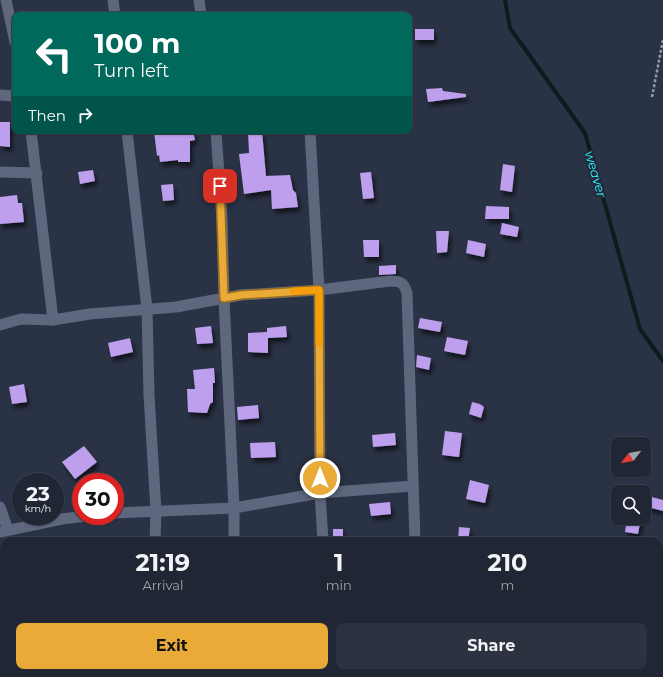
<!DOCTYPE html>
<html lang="en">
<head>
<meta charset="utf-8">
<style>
  body { margin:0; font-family:Montserrat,sans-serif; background:#2d3240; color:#f1f3f6; height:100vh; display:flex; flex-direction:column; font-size:15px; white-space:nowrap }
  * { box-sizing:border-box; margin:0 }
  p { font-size:13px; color:#a2a5ac }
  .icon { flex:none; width:22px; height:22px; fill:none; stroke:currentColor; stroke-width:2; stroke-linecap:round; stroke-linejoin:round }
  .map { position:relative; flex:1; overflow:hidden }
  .panel { position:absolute; left:0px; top:537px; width:663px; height:140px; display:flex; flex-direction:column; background:#202634; border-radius:12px 12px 0 0; box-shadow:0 1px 3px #0004,0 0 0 1px #3d434f }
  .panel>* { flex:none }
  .guide { position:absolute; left:12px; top:12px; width:400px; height:122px; border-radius:8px; box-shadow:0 1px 3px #0004,0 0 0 1px #3d434f; background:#00695c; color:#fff; overflow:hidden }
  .needle { width:26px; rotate:239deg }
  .controls { position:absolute; left:611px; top:437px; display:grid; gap:8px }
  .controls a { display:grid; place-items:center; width:40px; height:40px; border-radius:8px; background:#202634; box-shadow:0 1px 3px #0004,0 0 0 1px #3d434f; font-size:20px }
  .speed { position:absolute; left:12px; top:473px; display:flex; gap:8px; font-size:20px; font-weight:700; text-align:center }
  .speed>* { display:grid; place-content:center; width:52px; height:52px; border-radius:50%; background:#202634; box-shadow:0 1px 3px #0004,0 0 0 1px #3d434f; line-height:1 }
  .speed small { font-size:10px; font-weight:400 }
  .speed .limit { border:6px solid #d22; background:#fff; color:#111 }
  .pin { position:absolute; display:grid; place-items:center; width:34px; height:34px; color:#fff; margin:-17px; border-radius:8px; box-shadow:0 2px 6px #0006 }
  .me { position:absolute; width:44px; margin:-22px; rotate:0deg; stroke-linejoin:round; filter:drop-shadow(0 0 3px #0008) }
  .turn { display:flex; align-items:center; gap:14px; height:84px; padding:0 16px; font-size:18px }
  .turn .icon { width:52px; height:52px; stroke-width:2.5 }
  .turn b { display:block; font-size:28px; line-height:34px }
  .then { display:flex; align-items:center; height:38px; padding:0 16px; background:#0003; gap:8px; font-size:15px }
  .eta { display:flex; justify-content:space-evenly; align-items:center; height:68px; text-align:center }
  .eta b { font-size:24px; font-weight:700; line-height:28px }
  .primary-button { display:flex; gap:8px; margin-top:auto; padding:8px 16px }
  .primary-button a { flex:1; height:46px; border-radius:8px; background:#e9aa38; color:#111; font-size:16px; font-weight:700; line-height:46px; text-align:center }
  .primary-button a+a { background:#2d3240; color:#f1f3f6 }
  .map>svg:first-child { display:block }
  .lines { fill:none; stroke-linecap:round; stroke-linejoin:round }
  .stream { stroke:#0b1c1d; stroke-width:4 }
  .building { fill:#bd9fed; filter:url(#shadow) }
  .path { stroke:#949aaa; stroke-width:2.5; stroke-dasharray:3 2; stroke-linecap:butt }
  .street { stroke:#5e677d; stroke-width:11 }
  .route-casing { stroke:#976e24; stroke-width:10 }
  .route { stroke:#e9aa38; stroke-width:7 }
  .slow { stroke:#f59e0b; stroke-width:7 }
  .labels { text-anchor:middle; stroke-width:4; stroke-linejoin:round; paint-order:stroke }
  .water-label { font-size:13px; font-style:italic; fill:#2ef6fe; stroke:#20283a }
</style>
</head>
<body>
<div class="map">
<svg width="663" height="677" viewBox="0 0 663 677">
  <defs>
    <filter id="shadow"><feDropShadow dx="2.5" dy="4.5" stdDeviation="2" flood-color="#0009"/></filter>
  </defs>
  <rect width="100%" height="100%" fill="#2a3245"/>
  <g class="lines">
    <polyline class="stream" points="505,0 510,28 585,133 640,329 663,361"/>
  </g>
  <g class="building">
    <rect x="415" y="29" width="19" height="11"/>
    <polygon points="442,88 443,91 466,94 466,97 428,102 426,89"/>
    <polygon points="0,122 10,122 10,147 0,146"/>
    <polygon points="154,131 193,131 195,140 190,141 190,162 178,162 178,160 160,162 159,155 157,156"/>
    <polygon points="248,131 262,131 266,176 290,175 293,190 296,193 298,207 272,209 271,190 244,194 239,154 249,153"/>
    <polygon points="503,164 515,166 512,192 500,190"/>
    <polygon points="93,170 95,181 80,184 78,172"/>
    <polygon points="371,172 374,198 363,199 360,173"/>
    <polygon points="173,184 174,200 163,201 161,185"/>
    <polygon points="17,195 18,203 22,203 24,222 0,224 0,197"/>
    <polygon points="486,206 509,207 509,219 485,219"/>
    <polygon points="502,223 519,227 517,237 500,234"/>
    <polygon points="436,231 449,231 447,252 437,253"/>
    <polygon points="363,240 379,240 379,257 364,257"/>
    <polygon points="468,240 486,244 484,257 466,253"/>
    <polygon points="396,265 396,274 379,275 379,266"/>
    <polygon points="420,318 442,322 440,332 418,328"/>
    <polygon points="211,326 213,343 197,344 195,328"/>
    <polygon points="286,326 287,337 268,338 268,353 248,352 248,333 267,332 267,328"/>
    <polygon points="447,337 468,341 465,355 444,351"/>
    <polygon points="130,338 133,352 111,357 108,343"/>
    <polygon points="417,355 431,358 429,370 416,367"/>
    <polygon points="214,368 215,383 213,383 213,402 210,404 207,413 188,412 187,389 195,389 193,370"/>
    <polygon points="24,384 27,402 12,404 9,387"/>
    <polygon points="472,402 480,404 484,407 481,418 469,414"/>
    <polygon points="258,405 259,418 238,420 237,407"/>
    <polygon points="445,431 462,433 459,457 442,455"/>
    <polygon points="395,433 396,445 373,447 372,435"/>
    <polygon points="275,442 276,457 251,458 250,443"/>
    <polygon points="84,446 97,462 75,479 62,462"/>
    <polygon points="470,480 489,485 485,503 466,499"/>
    <polygon points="644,495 663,500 663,511 644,506"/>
    <polygon points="390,502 391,514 371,516 369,504"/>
    <polygon points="627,518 641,518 638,534 625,532"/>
    <polygon points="459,527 470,528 468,541 458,541"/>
    <rect x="333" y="529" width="10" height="12"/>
  </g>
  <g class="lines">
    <polyline class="path" points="652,97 663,40"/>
    <g class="street">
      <polyline points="6,0 15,42"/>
      <polyline points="113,0 115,15"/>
      <polyline points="199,0 201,15"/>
      <polyline points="0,95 15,96"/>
      <polyline points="31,131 53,320"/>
      <polyline points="127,131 147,309 149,395 156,511 155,541"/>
      <polyline points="216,131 222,218 224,299 234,508 234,541"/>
      <polyline points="310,131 319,290 320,493 323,541"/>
      <polyline points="0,172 37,173"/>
      <path d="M0 325 21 319 53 320 90 314 176 307 241 295 319 290 390 281C401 281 404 283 407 293L415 541"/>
      <polyline points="0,507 8,530"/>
      <polyline points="115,513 234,508 320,493 413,486"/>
      <polyline points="0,532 62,519 86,516"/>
      <polyline points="0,629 4,634"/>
      <polyline points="659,641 663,650"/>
      <polyline points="4,643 0,658 4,670"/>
      <polyline points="56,673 62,677"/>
      <polyline points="261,673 278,673"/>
      <polyline points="329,673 329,677"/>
      <polyline points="474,673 474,677"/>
      <polyline points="152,677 152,673"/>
      <polyline points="183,677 196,674 221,673"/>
      <polyline points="232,677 232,673"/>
      <polyline points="562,677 562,673"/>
    </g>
  </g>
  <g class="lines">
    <defs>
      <polyline id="route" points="220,186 224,298 241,295 319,290 320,478"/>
    </defs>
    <use href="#route" class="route-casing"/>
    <use href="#route" class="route"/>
    <polyline class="slow" points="293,291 319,290 319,343"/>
  </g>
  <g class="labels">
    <g class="water-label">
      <text transform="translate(596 174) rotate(74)" y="5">weaver</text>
    </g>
  </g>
</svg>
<div class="controls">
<a><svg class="needle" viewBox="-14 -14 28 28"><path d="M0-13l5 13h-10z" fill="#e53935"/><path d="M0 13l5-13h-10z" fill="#a2a5ac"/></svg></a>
<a><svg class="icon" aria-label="search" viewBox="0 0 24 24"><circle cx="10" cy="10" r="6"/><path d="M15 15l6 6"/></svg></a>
</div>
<div class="speed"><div>23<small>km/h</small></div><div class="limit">30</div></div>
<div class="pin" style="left:220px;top:186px;background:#d93025"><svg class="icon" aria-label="arrive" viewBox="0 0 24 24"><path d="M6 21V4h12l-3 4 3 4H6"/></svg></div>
<svg class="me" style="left:320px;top:478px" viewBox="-20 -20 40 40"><circle r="17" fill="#e9aa38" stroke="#fff" stroke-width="3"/><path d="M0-11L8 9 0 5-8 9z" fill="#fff"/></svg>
<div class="guide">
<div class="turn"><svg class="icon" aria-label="left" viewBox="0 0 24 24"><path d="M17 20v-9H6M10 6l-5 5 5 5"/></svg><div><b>100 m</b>Turn left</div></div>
<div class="then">Then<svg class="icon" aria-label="right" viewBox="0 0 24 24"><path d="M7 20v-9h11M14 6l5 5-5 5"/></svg></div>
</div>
<section class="panel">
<div class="eta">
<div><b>21:19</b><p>Arrival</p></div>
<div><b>1</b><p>min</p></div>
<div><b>210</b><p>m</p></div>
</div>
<div class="primary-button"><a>Exit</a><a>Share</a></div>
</section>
</div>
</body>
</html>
